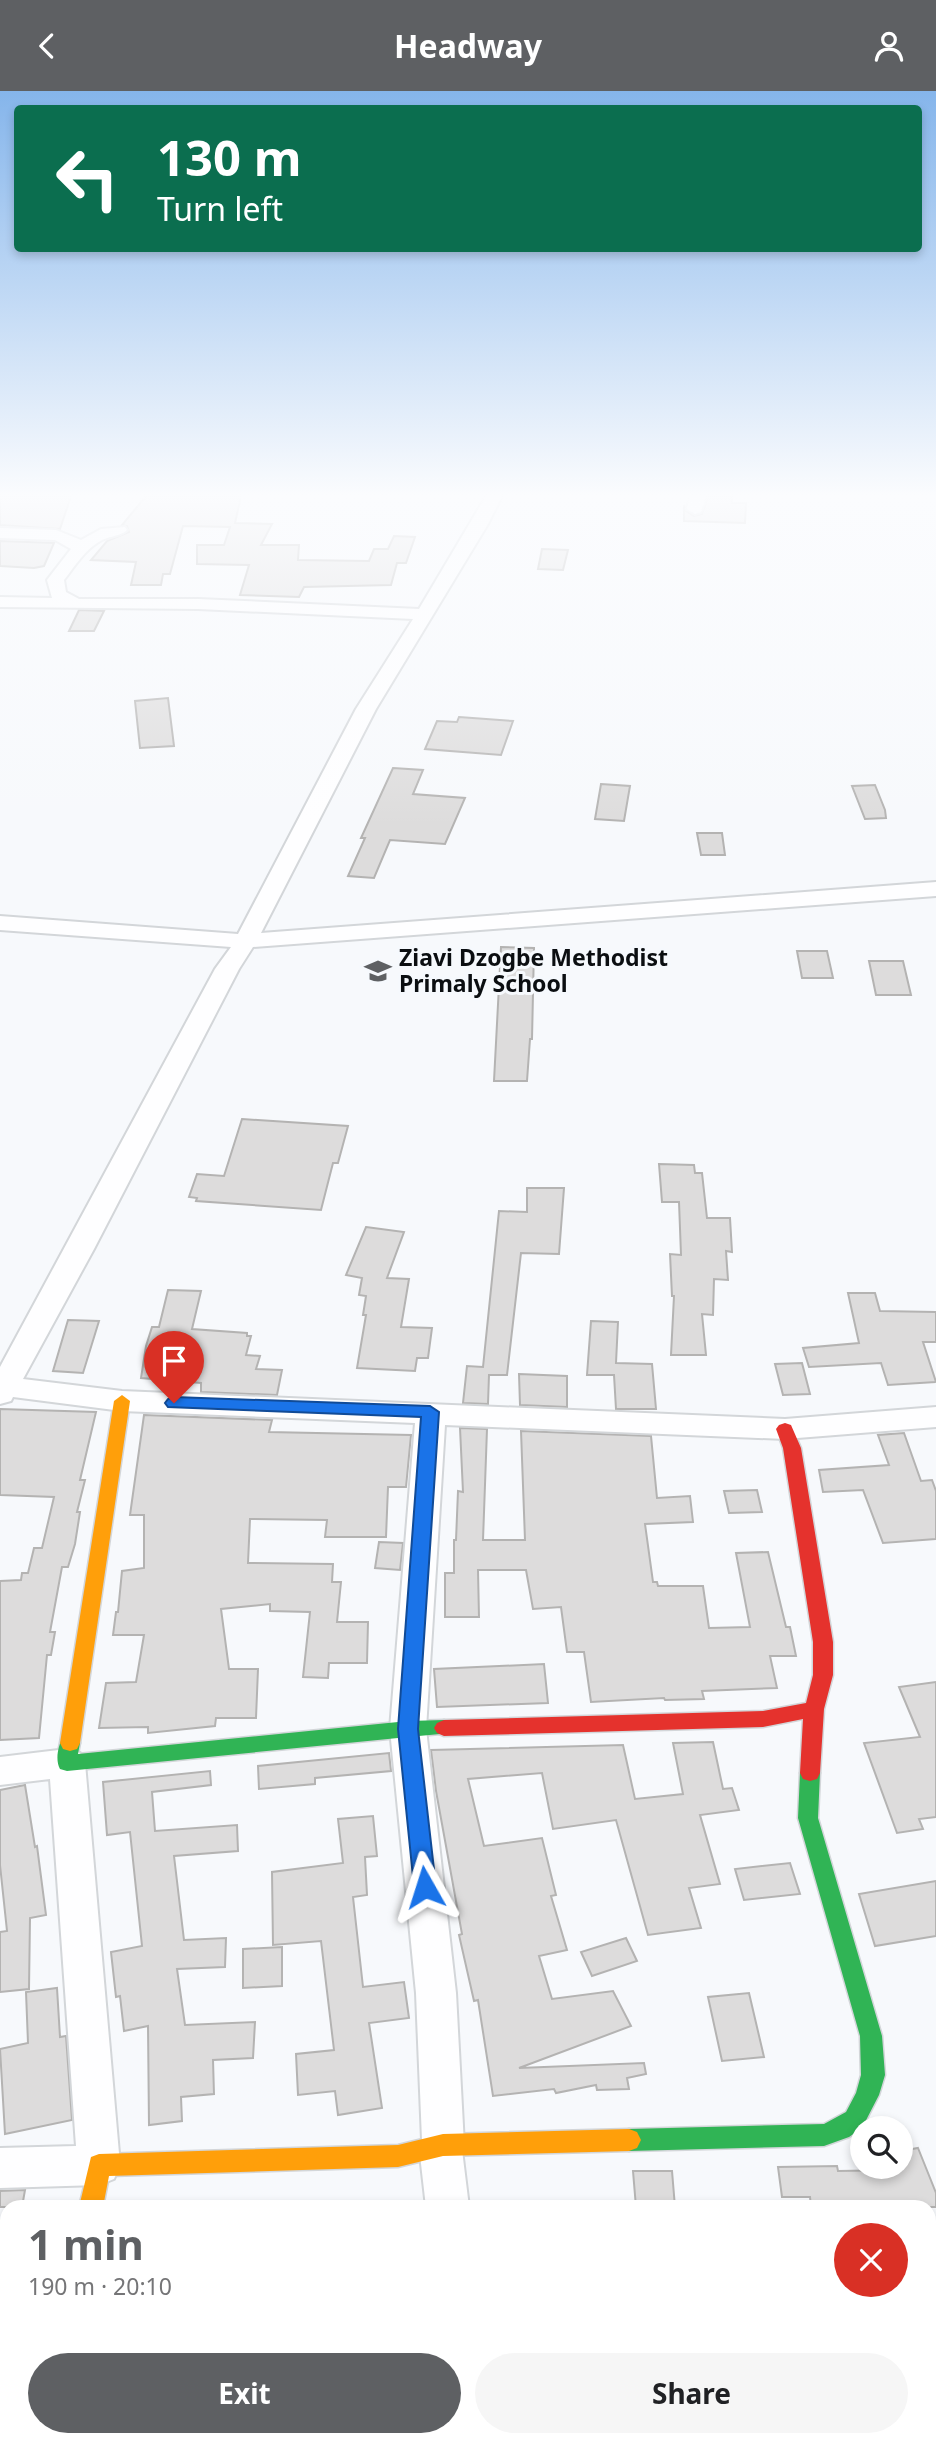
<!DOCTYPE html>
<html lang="en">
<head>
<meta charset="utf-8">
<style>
  body { margin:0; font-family:"Noto Sans",sans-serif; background:#f6f6f6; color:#202124; height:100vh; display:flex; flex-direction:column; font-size:26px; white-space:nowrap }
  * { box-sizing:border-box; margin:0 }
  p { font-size:23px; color:#757577 }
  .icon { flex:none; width:38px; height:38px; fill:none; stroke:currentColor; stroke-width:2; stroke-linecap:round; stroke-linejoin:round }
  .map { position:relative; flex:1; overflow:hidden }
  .drawer { position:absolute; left:0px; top:2109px; width:936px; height:247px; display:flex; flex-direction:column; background:#fff; border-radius:21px 21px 0 0; box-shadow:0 4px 10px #0003 }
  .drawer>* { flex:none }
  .top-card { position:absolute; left:14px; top:14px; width:908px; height:147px; border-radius:7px; box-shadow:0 4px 10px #0003; background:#0b6e4f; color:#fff; overflow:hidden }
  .tools { position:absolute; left:850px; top:2025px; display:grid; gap:14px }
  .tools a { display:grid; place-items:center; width:63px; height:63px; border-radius:50%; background:#fff; box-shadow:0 4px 10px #0003; font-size:35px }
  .pin { position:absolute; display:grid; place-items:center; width:60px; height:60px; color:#fff; margin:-72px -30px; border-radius:50% 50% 50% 0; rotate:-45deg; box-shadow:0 0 7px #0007 }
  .pin .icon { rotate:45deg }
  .me { position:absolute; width:77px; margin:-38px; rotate:354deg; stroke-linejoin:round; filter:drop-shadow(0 0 5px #0008) }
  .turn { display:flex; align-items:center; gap:24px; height:147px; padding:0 28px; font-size:32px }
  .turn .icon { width:91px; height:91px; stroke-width:2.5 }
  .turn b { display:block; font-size:49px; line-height:60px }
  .round { display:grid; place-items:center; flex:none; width:74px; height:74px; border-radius:37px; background:#f6f6f6 }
  .summary { display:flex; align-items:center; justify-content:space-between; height:119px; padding:0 28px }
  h1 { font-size:42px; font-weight:700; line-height:52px; color:#5e6063 }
  .cta { display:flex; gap:14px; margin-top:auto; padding:14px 28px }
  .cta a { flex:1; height:80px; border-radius:42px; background:#5e6063; color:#fff; font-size:28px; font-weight:700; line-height:80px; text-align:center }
  .cta a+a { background:#f6f6f6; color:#202124 }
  header { display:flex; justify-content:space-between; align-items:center; height:91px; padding:0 28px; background:#5e6063; color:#fff; font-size:32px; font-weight:700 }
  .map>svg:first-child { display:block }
  .building { fill:#dddcdc; stroke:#b4b3b2; stroke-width:2 }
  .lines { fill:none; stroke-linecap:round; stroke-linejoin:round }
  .street-casing { stroke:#d3d6d9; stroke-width:4 }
  .fast-casing { stroke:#d3d6d9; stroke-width:3 }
  .slow-casing { stroke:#d3d6d9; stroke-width:3 }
  .jam-casing { stroke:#d3d6d9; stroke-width:3 }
  .street { fill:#fefeff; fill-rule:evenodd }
  .fast { fill:#30b455; fill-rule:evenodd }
  .slow { fill:#ff9f0a; fill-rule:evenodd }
  .jam { fill:#e5322d; fill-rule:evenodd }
  .route { fill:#1a73e8; stroke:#114b97; stroke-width:2 }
  .labels { text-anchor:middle; stroke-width:6; stroke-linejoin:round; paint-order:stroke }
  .poi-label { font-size:23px; font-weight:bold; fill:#0b0e11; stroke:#f6f9fd; text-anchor:start }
</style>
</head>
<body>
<header><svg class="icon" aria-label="back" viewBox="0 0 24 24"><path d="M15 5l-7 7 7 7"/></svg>Headway<svg class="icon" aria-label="person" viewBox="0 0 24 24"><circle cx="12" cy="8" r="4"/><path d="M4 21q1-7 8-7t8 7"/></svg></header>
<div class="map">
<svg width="936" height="2355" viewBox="0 0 936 2355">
  <rect width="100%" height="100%" fill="#f7f9fc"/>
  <g class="building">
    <polygon points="0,405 71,405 60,438 0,434"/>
    <polygon points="146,405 241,405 235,432 272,433 261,454 299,454 298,469 369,470 374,458 388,458 394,445 415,446 406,472 397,472 391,494 304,496 299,506 240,504 249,474 197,473 197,454 224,454 230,436 183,435 170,483 163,483 161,494 131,494 136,471 91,469 107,450 129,441 127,435 122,434"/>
    <polygon points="708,405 732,405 732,412 746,412 745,432 684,430 684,414 686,420 694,425 702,423"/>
    <polygon points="0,450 54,452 44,475 34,477 0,475"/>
    <polygon points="542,458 568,459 563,479 538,478"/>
    <polygon points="79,519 104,520 94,540 69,540"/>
    <polygon points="168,607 174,655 140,657 135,610"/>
    <polygon points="459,626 513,630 501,664 425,658 437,630 457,631"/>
    <polygon points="393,677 423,679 413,703 465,707 445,753 390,749 374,787 348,785 365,747 361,747"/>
    <polygon points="601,693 630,695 624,730 595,728"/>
    <polygon points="875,694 885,719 886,727 865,728 852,695"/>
    <polygon points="697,742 722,742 725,764 701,764"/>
    <polygon points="501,856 534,857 532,948 530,948 527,990 494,990"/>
    <polygon points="797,860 827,860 833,887 802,887"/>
    <polygon points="869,870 903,870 911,904 876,904"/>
    <polygon points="242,1028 348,1035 338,1072 333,1072 321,1119 196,1110 197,1107 189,1106 197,1083 224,1085"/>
    <polygon points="659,1073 694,1074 695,1082 702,1082 707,1127 730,1127 732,1161 726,1160 728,1189 714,1188 713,1224 702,1223 706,1264 671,1264 674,1205 672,1205 670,1163 681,1164 679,1111 662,1111"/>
    <polygon points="527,1097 564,1097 559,1163 521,1162 507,1284 489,1284 488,1313 463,1312 467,1275 483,1276 499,1120 527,1121"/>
    <polygon points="366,1136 404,1141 387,1187 409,1188 401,1236 432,1237 428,1267 417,1267 415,1280 357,1277 366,1224 363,1224 366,1205 359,1204 362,1187 346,1184"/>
    <polygon points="168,1199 201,1200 192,1238 247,1242 247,1245 251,1245 246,1264 260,1265 256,1278 282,1279 277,1304 201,1301 201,1292 141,1287 146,1255 152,1236 159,1236"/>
    <polygon points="848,1202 875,1202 880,1220 936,1221 936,1251 923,1251 936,1291 888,1294 881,1272 809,1276 803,1257 859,1252"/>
    <polygon points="68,1229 99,1230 83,1282 53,1280"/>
    <polygon points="591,1230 618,1231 616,1272 652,1273 656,1318 616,1318 614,1284 587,1284"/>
    <polygon points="802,1272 810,1303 783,1304 775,1273"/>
    <polygon points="519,1283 567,1285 567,1316 520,1314"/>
    <polygon points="0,1318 96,1321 80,1389 85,1389 77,1421 80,1421 75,1453 68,1476 62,1476 50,1541 55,1541 51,1564 47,1564 39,1647 0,1649 0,1490 21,1489 22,1482 28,1482 34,1457 42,1457 54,1406 0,1404"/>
    <polygon points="144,1324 272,1329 269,1341 411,1344 406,1396 388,1396 386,1446 325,1446 327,1429 250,1428 248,1472 333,1473 332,1491 341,1491 337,1531 368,1531 367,1572 329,1572 328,1587 303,1586 310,1521 270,1520 270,1513 221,1518 229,1578 258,1578 256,1627 216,1627 215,1635 148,1642 148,1636 99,1637 106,1592 136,1591 144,1544 113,1544 116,1521 118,1521 122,1480 144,1477 144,1424 130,1424"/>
    <polygon points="460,1337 487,1338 483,1449 525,1449 521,1340 651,1345 657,1407 690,1405 693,1431 645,1433 653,1491 657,1491 658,1495 703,1495 709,1537 750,1536 736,1462 768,1461 786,1536 790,1536 796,1565 770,1565 777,1597 702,1600 704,1608 665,1609 664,1607 591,1611 584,1561 567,1561 561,1516 533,1518 526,1479 478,1479 479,1526 445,1526 445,1482 454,1482 454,1449 456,1449 458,1400 463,1401"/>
    <polygon points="904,1342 921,1390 932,1389 936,1400 936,1448 883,1452 863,1399 823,1401 819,1379 889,1374 878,1344"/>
    <polygon points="757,1399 762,1421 729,1422 724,1400"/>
    <polygon points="379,1451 403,1452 400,1479 375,1477"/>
    <polygon points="544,1573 548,1612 437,1616 434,1578"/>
    <polygon points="936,1591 936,1726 919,1728 923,1738 897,1742 864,1652 920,1646 899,1596"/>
    <polygon points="713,1651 723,1698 732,1697 739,1719 700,1724 720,1793 689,1797 701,1837 648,1844 616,1729 553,1738 542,1682 468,1688 484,1755 542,1747 556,1804 551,1805 567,1859 539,1865 552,1908 613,1900 631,1935 519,1977 644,1972 646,1983 627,1987 629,1998 597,1999 596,1994 556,2002 554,1998 493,2005 478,1909 474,1910 459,1844 462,1843 436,1700 431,1659 623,1654 635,1708 683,1703 673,1652"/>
    <polygon points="389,1662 391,1680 315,1687 315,1693 259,1698 258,1675"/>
    <polygon points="210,1680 211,1694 152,1701 155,1740 237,1734 238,1760 174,1765 184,1849 226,1847 225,1876 177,1878 185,1934 255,1931 253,1967 213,1969 214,2003 181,2006 182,2030 149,2034 148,1935 124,1940 120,1905 116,1906 111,1861 142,1855 130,1741 107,1744 103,1691"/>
    <polygon points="25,1694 35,1756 37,1755 46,1824 30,1827 29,1898 0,1901 0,1841 7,1840 0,1774 0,1699"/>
    <polygon points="373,1725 377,1765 365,1766 367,1804 353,1806 363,1896 404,1891 409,1927 369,1932 382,2017 338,2024 335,2000 298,2004 296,1963 334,1959 321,1850 273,1854 272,1781 343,1772 338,1728"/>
    <polygon points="790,1772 800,1803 744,1809 735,1778"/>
    <polygon points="936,1790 936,1845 875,1855 859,1803"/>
    <polygon points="626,1847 637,1870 592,1885 581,1861"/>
    <polygon points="282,1856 282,1895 243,1897 243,1858"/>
    <polygon points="57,1897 60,1946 66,1945 72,2029 5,2043 0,1958 28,1952 26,1901"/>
    <polygon points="749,1902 764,1966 722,1970 708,1906"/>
    <polygon points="918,2057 936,2102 936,2116 811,2116 810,2106 782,2106 778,2076 837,2075 838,2080 902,2079 901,2060"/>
    <polygon points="633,2080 672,2080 675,2116 636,2116"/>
    <polygon points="25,2099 22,2116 0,2116 0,2100"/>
  </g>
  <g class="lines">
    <defs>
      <g id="street">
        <path d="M486 405H502L488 433 376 618 261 842 936 791V805L253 856 239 878 94 1158 23 1288 122 1300 785 1328 936 1316V1336L785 1348 445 1334 426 1638 456 1902 464 2054 462 2059 469 2116H426L419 2055 422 2049 416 1902 390 1638 415 1332 122 1320 13 1306 11 1310 0 1313V1276L215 878 231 856 0 839V825L238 843 356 618 413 528 198 518 0 516V506L52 507 47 489 71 458 55 449 0 447V437L56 439 81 449 101 438 125 436 127 439C121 445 110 445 102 449 85 458 75 475 64 489L66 501 79 508H198L419 518Z"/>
        <polygon points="690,405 706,405 701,421 695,423 687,418"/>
        <polygon points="67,1658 80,1662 85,1672 120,2074 114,2088 99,2094 0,2097 0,2057 76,2055 50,1688 0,1694 0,1666"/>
        <polygon points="24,2348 71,2348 69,2355 23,2355"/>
        <polygon points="407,2348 453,2348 452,2355 406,2355"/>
      </g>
      <g id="fast">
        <path d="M444 1629 451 1632 454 1637 451 1642 408 1646 67 1680 60 1678C55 1669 58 1655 63 1646L70 1644 77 1646 80 1652 78 1663 408 1630Z"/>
        <polygon points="810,1674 817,1676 820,1682 818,1727 882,1945 885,1984 879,2004 862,2037 849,2046 824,2055 629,2060 621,2057 617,2049 621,2041 629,2038 824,2033 846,2021 856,2002 861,1984 860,1945 798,1727 800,1682 803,1676"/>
      </g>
      <g id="slow">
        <polygon points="122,1304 130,1310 80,1652 77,1658 70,1660 63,1658 60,1652 114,1310"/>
        <polygon points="629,2038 637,2041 641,2049 637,2057 629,2060 443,2065 398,2076 109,2085 103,2116 79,2116 91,2066 99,2063 398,2054 443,2043"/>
      </g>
      <polygon id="jam" points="785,1332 791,1334 801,1357 833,1551 833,1584 824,1618 820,1682 817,1688 810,1690 803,1688 800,1682 803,1628 763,1636 444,1645 437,1642 434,1637 437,1632 444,1629 763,1620 806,1612 813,1584 813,1551 783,1357 776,1338 779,1334"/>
    </defs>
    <use href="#street" class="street-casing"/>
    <use href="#fast" class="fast-casing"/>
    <use href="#slow" class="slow-casing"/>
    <use href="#jam" class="jam-casing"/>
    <use href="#street" class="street"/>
    <use href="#fast" class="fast"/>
    <use href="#slow" class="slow"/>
    <use href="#jam" class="jam"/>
  </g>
  <linearGradient id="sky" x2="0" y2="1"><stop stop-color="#85b5eb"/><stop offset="0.55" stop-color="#fbfcfe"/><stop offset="1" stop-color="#fbfcfe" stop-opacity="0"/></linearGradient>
  <rect width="936" height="735" fill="url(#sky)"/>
  <polygon class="route" points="174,1306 430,1315 439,1321 418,1638 436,1796 433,1803 425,1805 417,1803 414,1796 398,1638 421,1326 168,1316 165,1312 168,1308"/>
  <defs>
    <symbol id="school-bare" viewBox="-9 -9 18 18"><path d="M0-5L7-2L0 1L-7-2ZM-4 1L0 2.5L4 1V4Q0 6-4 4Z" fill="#5e6063" stroke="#f6f9fd" stroke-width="2.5" paint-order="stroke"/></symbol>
  </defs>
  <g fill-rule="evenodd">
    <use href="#school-bare" x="359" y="861" width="38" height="38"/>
  </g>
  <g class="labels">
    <g class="poi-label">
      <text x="399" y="875">Ziavi Dzogbe Methodist<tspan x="399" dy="26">Primaly School</tspan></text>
    </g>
  </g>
</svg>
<div class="tools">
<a><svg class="icon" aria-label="search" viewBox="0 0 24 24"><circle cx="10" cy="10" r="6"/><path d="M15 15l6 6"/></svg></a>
</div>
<div class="pin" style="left:174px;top:1312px;background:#d93025"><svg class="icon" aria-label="arrive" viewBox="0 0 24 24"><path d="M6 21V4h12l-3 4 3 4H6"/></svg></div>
<svg class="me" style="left:425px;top:1796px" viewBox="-20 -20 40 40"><path d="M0-17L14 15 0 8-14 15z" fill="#1a73e8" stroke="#fff" stroke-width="4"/></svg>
<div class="top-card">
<div class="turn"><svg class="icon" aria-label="left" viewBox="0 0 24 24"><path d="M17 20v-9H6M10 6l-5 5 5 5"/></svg><div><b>130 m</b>Turn left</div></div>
</div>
<section class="drawer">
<div class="summary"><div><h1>1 min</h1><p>190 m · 20:10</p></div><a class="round" style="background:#d93025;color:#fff"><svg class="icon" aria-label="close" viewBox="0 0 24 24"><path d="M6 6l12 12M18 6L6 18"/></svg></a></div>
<div class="cta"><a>Exit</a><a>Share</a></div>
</section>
</div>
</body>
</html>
